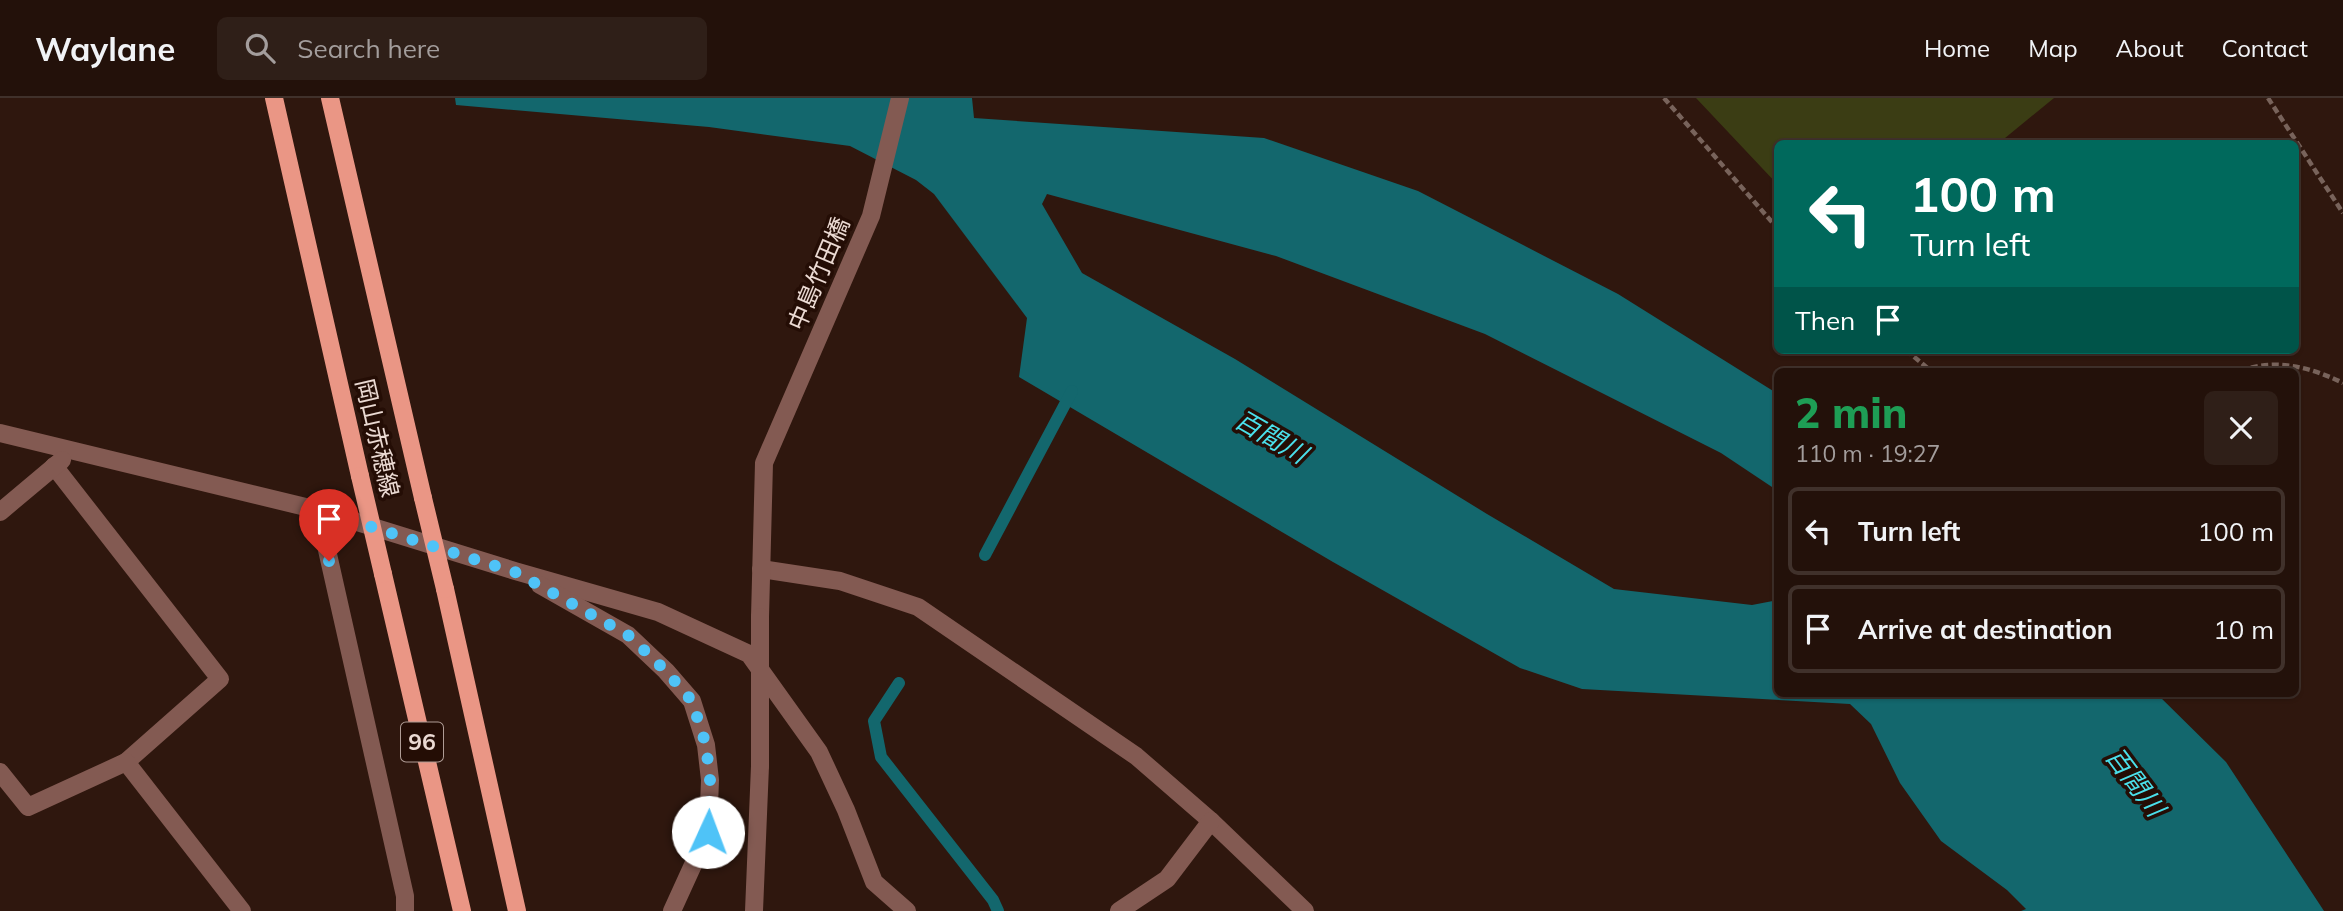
<!DOCTYPE html>
<html lang="en">
<head>
<meta charset="utf-8">
<style>
  body { margin:0; font-family:Mulish,"Noto Sans JP",sans-serif; background:#2f1f18; color:#f1f3f6; height:100vh; display:flex; flex-direction:column; font-size:26px; white-space:nowrap }
  * { box-sizing:border-box; margin:0 }
  p { font-size:23px; color:#a39d9c }
  .icon { flex:none; width:38px; height:38px; fill:none; stroke:currentColor; stroke-width:2; stroke-linecap:round; stroke-linejoin:round }
  .map { position:relative; flex:1; overflow:hidden }
  .drawer { position:absolute; left:1774px; top:270px; width:525px; height:329px; display:flex; flex-direction:column; background:#23110a; border-radius:10px; box-shadow:0 2px 5px #0004,0 0 0 2px #40312b }
  .drawer>* { flex:none }
  .banner { position:absolute; left:1774px; top:42px; width:525px; height:214px; border-radius:10px; box-shadow:0 2px 5px #0004,0 0 0 2px #40312b; background:#00695c; color:#fff; overflow:hidden }
  .pin { position:absolute; display:grid; place-items:center; width:60px; height:60px; color:#fff; margin:-72px -30px; border-radius:50% 50% 50% 0; rotate:-45deg; box-shadow:0 0 7px #0007 }
  .pin .icon { rotate:45deg }
  .me { position:absolute; width:77px; margin:-38px; rotate:2deg; stroke-linejoin:round; filter:drop-shadow(0 0 5px #0008) }
  .turn { display:flex; align-items:center; gap:24px; height:147px; padding:0 21px; font-size:32px }
  .turn .icon { width:91px; height:91px; stroke-width:2.5 }
  .turn b { display:block; font-size:49px; line-height:60px }
  .then { display:flex; align-items:center; height:66px; padding:0 21px; background:#0003; gap:14px; font-size:26px }
  .round { display:grid; place-items:center; flex:none; width:74px; height:74px; border-radius:10px; background:#2f1f18 }
  .head { display:flex; align-items:center; justify-content:space-between; height:119px; padding:0 21px }
  h1 { font-size:42px; font-weight:800; line-height:52px; color:#1e9e55 }
  ul { padding:0; list-style:none }
  li { display:flex; align-items:center; gap:21px; height:88px; margin:0 14px 10px; padding:0 7px; border:4px solid #40312b; border-radius:10px }
  li div { flex:1 }
  li b { display:block; font-size:26px }
  li em { font-style:normal }
  header { display:flex; align-items:center; gap:42px; box-sizing:border-box; height:98px; padding:0 35px; background:#23110a; border-bottom:2px solid #40312b }
  header strong { font-size:33px }
  nav { display:flex; gap:38px; margin-inline-start:auto; font-size:24px }
  .search { width:490px; height:63px; background:#2f1f18; display:flex; align-items:center; gap:18px; box-sizing:border-box; padding:0 24px; border-radius:10px; color:#a39d9c; font-size:26px }
  .map>svg:first-child { display:block }
  .green { fill:#3b3d14 }
  .water { fill:#13676d }
  .lines { fill:none; stroke-linecap:round; stroke-linejoin:round }
  .stream { stroke:#13676d; stroke-width:12 }
  .path { stroke:#78635b; stroke-width:4.5; stroke-dasharray:7 3.5; stroke-linecap:butt }
  .minor { stroke:#835a52; stroke-width:18 }
  .major { stroke:#ea9685; stroke-width:18 }
  .minor-bridge { stroke:#835a52; stroke-width:18 }
  .major-bridge { stroke:#ea9685; stroke-width:18 }
  .route { stroke:#4fc3f7; stroke-width:12; stroke-dasharray:0 21.6 }
  .labels { text-anchor:middle; stroke-width:7; stroke-linejoin:round; paint-order:stroke }
  .shield { fill:#240d05; stroke:#af9c95; stroke-width:2 }
  .shield-label { font-size:23px; font-weight:bold; fill:#ebdad3 }
  .street-label { font-size:24px; fill:#ebdad3; stroke:#240d05 }
  .water-label { font-size:26px; font-style:italic; fill:#4adfea; stroke:#240d05 }
</style>
</head>
<body>
<header>
<strong>Waylane</strong>
<div class="search"><svg class="icon" aria-label="search" viewBox="0 0 24 24"><circle cx="10" cy="10" r="6"/><path d="M15 15l6 6"/></svg>Search here</div>
<nav><a>Home</a><a>Map</a><a>About</a><a>Contact</a></nav>
</header>
<div class="map">
<svg width="2343" height="813" viewBox="0 0 2343 813">
  <rect width="100%" height="100%" fill="#2f170e"/>
  <polygon class="green" points="1696,0 2054,0 1999,45 1778,46 1778,87"/>
  <polygon class="water" points="455,0 972,0 974,20 1264,40 1418,93 1618,196 1778,296 1778,393 1721,355 1485,236 1276,158 1047,96 1042,106 1082,175 1235,261 1487,416 1614,491 1752,507 1778,502 1778,595 2156,595 2226,664 2324,813 2021,813 2026,811 2007,792 1941,743 1900,685 1871,626 1850,606 1582,591 1520,570 1333,464 1019,279 1027,220 934,96 916,82 850,48 709,29 456,7"/>
  <g class="lines">
    <g class="stream">
      <polyline points="985,457 1072,293"/>
      <polyline points="899,585 874,623 881,659 993,802 998,813"/>
    </g>
    <g class="path">
      <polyline points="1664,0 1778,131"/>
      <polyline points="2268,0 2343,115"/>
      <polyline points="1906,252 1931,273"/>
      <path d="M2241 273C2274 260 2311 269 2343 285"/>
    </g>
    <g class="minor">
      <polyline points="0,335 318,412 515,473 658,514 749,556 819,654 846,712 874,784 907,813"/>
      <polyline points="54,368 220,581 126,664"/>
      <polyline points="318,412 405,798 405,813"/>
      <polyline points="0,414 62,362"/>
      <polyline points="761,471 840,483 918,509 1136,658 1211,723 1305,813"/>
      <polyline points="540,487 628,537 666,573 692,603 706,647 710,682 708,734 672,813"/>
      <polyline points="760,519 764,365 871,118 900,0"/>
      <polyline points="0,674 28,709 126,664 242,813"/>
      <polyline points="754,813 760,668"/>
      <polyline points="1119,813 1167,781 1211,723"/>
    </g>
    <g class="major">
      <polyline points="274,0 360,378"/>
      <polyline points="330,0 423,400"/>
      <polyline points="383,476 462,813"/>
      <polyline points="445,491 517,813"/>
    </g>
    <polyline class="minor-bridge" points="760,519 760,668"/>
    <g class="major-bridge">
      <polyline points="360,378 383,476"/>
      <polyline points="423,400 445,491"/>
    </g>
  </g>
  <g class="lines">
    <polyline class="route" points="329,463 318,412 515,474 628,537 666,573 692,603 706,647 710,682 708,734"/>
  </g>
  <g class="labels">
    <rect class="shield" x="401" y="624.5" width="42" height="39" rx="5"/>
    <g class="shield-label">
      <text x="422" y="652">96</text>
    </g>
    <g class="street-label">
      <text transform="translate(819 176) rotate(-67)" y="8">中島竹田橋</text>
      <text transform="translate(377 340) rotate(77)" y="8">岡山赤穂線</text>
    </g>
    <g class="water-label">
      <text transform="translate(1271 339) rotate(30)" y="9">百間川</text>
      <text transform="translate(2135 684) rotate(53)" y="9">百間川</text>
    </g>
  </g>
</svg>
<div class="pin" style="left:329px;top:463px;background:#d93025"><svg class="icon" aria-label="arrive" viewBox="0 0 24 24"><path d="M6 21V4h12l-3 4 3 4H6"/></svg></div>
<svg class="me" style="left:708px;top:734px" viewBox="-20 -20 40 40"><circle r="19" fill="#fff"/><path d="M0-13L10 11 0 6-10 11z" fill="#4fc3f7"/></svg>
<div class="banner">
<div class="turn"><svg class="icon" aria-label="left" viewBox="0 0 24 24"><path d="M17 20v-9H6M10 6l-5 5 5 5"/></svg><div><b>100 m</b>Turn left</div></div>
<div class="then">Then<svg class="icon" aria-label="arrive" viewBox="0 0 24 24"><path d="M6 21V4h12l-3 4 3 4H6"/></svg></div>
</div>
<section class="drawer">
<div class="head"><div><h1>2 min</h1><p>110 m · 19:27</p></div><a class="round"><svg class="icon" aria-label="close" viewBox="0 0 24 24"><path d="M6 6l12 12M18 6L6 18"/></svg></a></div>
<ul>
<li><svg class="icon" aria-label="left" viewBox="0 0 24 24"><path d="M17 20v-9H6M10 6l-5 5 5 5"/></svg><div><b>Turn left</b></div><em>100 m</em></li>
<li><svg class="icon" aria-label="arrive" viewBox="0 0 24 24"><path d="M6 21V4h12l-3 4 3 4H6"/></svg><div><b>Arrive at destination</b></div><em>10 m</em></li>
</ul>
</section>
</div>
</body>
</html>
